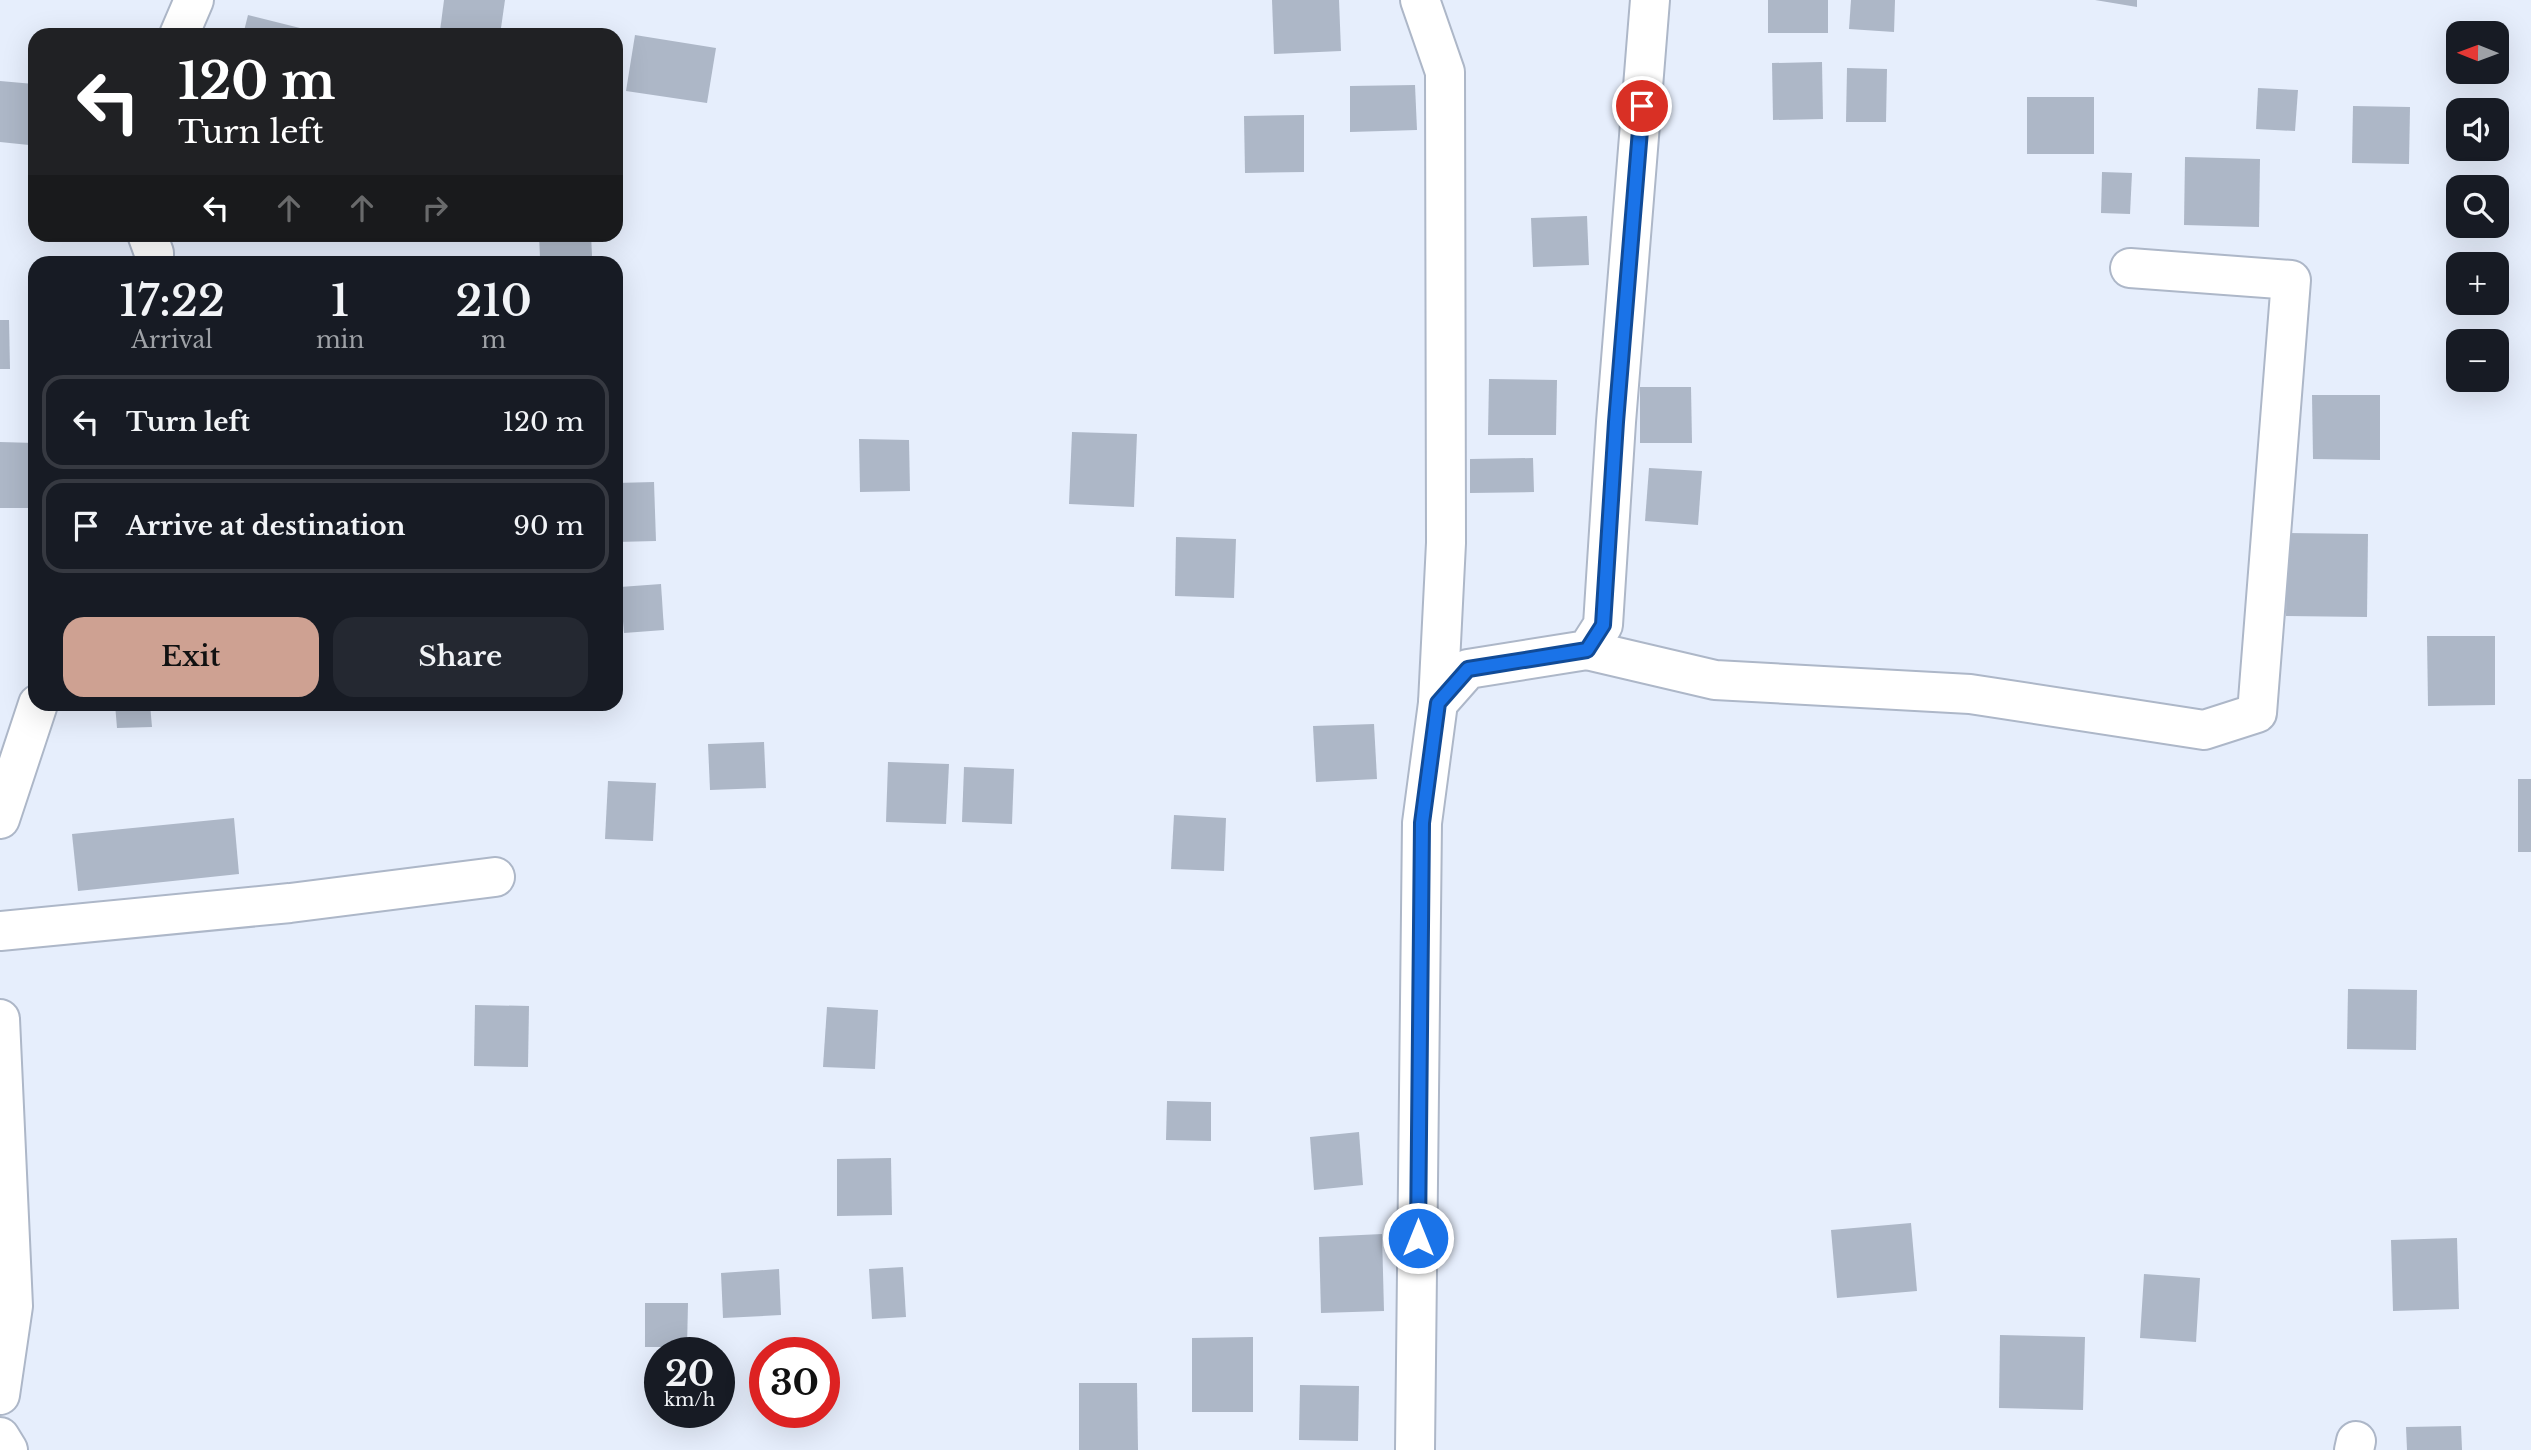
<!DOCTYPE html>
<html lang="en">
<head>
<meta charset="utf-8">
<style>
  body { margin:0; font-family:"Libre Baskerville",serif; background:#242831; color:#f1f3f6; height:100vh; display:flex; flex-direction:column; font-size:26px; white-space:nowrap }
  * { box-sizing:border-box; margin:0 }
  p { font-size:23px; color:#9ea1a6 }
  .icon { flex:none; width:38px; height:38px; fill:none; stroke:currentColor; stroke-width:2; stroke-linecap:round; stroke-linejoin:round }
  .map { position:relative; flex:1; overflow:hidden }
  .side { position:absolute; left:28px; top:256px; width:595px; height:455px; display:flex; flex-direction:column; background:#171b24; border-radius:21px; box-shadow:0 7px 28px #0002 }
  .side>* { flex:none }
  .hud { position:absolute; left:28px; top:28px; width:595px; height:214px; border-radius:21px; box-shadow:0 7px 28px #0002; background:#202124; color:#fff; overflow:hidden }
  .needle { width:46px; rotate:271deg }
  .controls { position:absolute; left:2446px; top:21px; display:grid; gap:14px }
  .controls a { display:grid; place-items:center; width:63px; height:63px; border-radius:14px; background:#171b24; box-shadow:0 7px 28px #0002; font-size:35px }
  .speed { position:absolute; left:644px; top:1337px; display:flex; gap:14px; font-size:35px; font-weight:700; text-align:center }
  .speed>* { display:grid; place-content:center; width:91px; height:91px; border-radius:50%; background:#171b24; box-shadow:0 7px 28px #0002; line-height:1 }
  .speed small { font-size:18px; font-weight:400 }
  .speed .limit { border:10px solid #d22; background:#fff; color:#111 }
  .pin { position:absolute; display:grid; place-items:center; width:60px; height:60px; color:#fff; margin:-30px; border:4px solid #fff; border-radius:50%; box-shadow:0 2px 7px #0007 }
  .me { position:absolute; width:77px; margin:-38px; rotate:0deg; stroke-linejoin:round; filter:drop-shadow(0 0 5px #0008) }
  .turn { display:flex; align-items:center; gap:24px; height:147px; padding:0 35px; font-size:32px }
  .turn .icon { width:91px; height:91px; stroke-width:2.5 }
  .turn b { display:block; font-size:49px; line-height:60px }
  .lanes { display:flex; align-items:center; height:66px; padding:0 35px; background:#0003; justify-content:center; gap:35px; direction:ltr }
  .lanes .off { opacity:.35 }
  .eta { display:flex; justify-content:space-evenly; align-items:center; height:119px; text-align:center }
  .eta b { font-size:42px; font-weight:600; line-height:49px }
  .primary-button { display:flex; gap:14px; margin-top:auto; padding:14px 35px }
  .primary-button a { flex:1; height:80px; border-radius:21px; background:#cea192; color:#111; font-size:28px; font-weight:600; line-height:80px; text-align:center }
  .primary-button a+a { background:#242831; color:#f1f3f6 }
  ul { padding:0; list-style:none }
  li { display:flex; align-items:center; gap:21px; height:94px; margin:0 14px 10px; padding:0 21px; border:4px solid #363941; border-radius:21px }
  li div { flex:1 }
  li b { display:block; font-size:26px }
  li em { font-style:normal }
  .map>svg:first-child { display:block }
  .building { fill:#adb7c7 }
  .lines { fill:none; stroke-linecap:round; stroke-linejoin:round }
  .minor-casing { stroke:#adb7c8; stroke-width:42 }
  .secondary-casing { stroke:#adb7c8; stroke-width:42 }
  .minor { stroke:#fff; stroke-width:38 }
  .secondary { stroke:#fff; stroke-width:38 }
  .route-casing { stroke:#114b97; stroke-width:18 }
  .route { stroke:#1a73e8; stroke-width:12 }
</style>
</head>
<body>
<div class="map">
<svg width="2531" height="1450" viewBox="0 0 2531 1450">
  <rect width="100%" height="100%" fill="#e6eefc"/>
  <g class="building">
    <polygon points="444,0 505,0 500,35 470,35 440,31"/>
    <polygon points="1272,0 1339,0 1341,51 1274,54"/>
    <rect x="1768" y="0" width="60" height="33"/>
    <polygon points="1851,0 1895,0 1894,32 1849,29"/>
    <polygon points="2095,0 2137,0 2137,7"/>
    <polygon points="248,15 324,34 324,35 243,35"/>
    <polygon points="635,35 716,48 707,103 626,91"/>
    <polygon points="1822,62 1823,119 1773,120 1772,63"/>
    <polygon points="1847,68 1887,69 1886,122 1846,122"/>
    <polygon points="0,81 34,84 29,145 0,142"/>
    <polygon points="1415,85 1417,130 1350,132 1350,86"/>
    <polygon points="2258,88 2298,90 2295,131 2256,129"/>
    <rect x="2027" y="97" width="67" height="57"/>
    <polygon points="2353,106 2410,107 2409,164 2352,163"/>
    <polygon points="1304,115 1304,172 1245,173 1244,116"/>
    <polygon points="2185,157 2260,159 2259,227 2184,225"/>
    <polygon points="2102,172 2132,173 2130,214 2101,213"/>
    <polygon points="1587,216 1589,265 1533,267 1531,218"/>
    <polygon points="539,234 591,234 592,256 540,258"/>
    <polygon points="0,320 9,320 10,369 0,369"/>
    <polygon points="1489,379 1557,380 1556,435 1488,435"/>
    <polygon points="1640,387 1691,387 1692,443 1640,443"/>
    <polygon points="2312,395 2380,395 2380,460 2313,459"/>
    <polygon points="1072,432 1137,434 1134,507 1069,504"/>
    <polygon points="859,439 909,440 910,491 860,492"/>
    <polygon points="0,442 35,443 35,508 0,508"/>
    <polygon points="1533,458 1534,492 1470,493 1470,459"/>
    <polygon points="1649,468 1702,471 1698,525 1645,521"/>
    <polygon points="654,482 656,541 616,542 616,483"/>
    <polygon points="2287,533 2368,534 2367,617 2286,616"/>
    <polygon points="1176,537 1236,539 1234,598 1175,596"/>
    <polygon points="661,584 664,630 624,633 620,587"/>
    <polygon points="2427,636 2495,636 2495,705 2428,706"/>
    <polygon points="115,704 150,704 152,727 117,728"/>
    <polygon points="1374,724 1377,779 1316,782 1313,726"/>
    <polygon points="764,742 766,788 710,790 708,744"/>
    <polygon points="888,762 949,764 946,824 886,822"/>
    <polygon points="964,767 1014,769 1012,824 962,822"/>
    <rect x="2518" y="779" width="13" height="73"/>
    <polygon points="608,781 656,783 653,841 605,839"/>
    <polygon points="1174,815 1226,818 1224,871 1171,869"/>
    <polygon points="234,818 239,874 78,891 72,834"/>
    <polygon points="2348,989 2417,990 2416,1050 2347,1049"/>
    <polygon points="475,1005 529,1006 528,1067 474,1066"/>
    <polygon points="827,1007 878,1010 875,1069 823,1067"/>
    <polygon points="1167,1101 1211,1102 1211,1141 1166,1140"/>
    <polygon points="1359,1132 1363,1185 1314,1190 1310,1137"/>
    <polygon points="891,1158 892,1215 837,1216 837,1159"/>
    <polygon points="1911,1223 1917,1291 1837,1298 1831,1230"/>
    <polygon points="1382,1234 1384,1311 1321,1313 1319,1237"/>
    <polygon points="2457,1238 2459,1309 2393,1311 2391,1240"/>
    <polygon points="903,1267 906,1317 872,1319 869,1269"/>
    <polygon points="779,1269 781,1315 723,1318 721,1273"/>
    <polygon points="2144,1274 2200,1278 2196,1342 2140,1338"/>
    <polygon points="645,1303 688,1303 687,1347 645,1347"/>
    <polygon points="2000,1335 2085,1337 2083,1410 1999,1408"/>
    <polygon points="1253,1337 1253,1412 1192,1412 1192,1338"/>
    <polygon points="1079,1383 1137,1383 1138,1450 1079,1450"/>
    <polygon points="1300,1385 1359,1386 1358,1441 1299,1440"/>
    <polygon points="2461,1426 2462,1450 2407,1450 2406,1427"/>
  </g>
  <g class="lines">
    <defs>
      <g id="minor">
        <polyline points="1420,0 1445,72 1446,543 1438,703"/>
        <polyline points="179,35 194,0"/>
        <polyline points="147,234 154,253 154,262"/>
        <polyline points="1587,650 1715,680 1970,694 2204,730 2257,713 2291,280 2130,268"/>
        <polyline points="0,819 38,704"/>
        <polyline points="0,931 290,903 495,877"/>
        <polyline points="0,1019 13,1306 0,1395"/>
        <polyline points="1415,1450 1422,823 1438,703 1468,669 1587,650 1603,625 1616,422 1650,0"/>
        <polyline points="2354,1450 2356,1441"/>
      </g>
      <polyline id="secondary" points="0,1437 8,1450"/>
    </defs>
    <use href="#minor" class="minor-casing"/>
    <use href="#secondary" class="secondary-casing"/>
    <use href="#minor" class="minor"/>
    <use href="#secondary" class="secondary"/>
  </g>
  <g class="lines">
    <defs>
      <polyline id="route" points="1418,1238 1422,823 1438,703 1468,669 1587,650 1603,625 1616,422 1642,106"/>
    </defs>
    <use href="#route" class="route-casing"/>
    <use href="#route" class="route"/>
  </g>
</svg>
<div class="controls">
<a><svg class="needle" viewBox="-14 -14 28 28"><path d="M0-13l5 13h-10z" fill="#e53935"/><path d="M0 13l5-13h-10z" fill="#9ea1a6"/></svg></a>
<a><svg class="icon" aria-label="sound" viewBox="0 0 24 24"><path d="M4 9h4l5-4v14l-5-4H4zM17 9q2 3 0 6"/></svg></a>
<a><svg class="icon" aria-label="search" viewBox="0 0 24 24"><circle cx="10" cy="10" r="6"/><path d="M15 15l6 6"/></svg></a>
<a>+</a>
<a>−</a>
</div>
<div class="speed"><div>20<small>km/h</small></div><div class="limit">30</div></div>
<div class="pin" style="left:1642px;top:106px;background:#d93025"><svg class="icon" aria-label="arrive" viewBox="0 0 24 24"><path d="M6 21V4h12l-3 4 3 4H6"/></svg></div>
<svg class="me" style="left:1418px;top:1238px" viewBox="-20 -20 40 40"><circle r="17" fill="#1a73e8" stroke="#fff" stroke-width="3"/><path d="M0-11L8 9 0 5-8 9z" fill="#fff"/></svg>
<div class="hud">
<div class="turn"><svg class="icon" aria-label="left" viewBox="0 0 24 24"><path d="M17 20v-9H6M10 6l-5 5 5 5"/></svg><div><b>120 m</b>Turn left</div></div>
<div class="lanes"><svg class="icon" aria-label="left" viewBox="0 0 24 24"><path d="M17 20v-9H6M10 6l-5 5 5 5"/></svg><svg class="icon off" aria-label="ahead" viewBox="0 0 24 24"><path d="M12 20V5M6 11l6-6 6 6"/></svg><svg class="icon off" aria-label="ahead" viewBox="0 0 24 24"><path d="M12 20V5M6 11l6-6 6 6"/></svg><svg class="icon off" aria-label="right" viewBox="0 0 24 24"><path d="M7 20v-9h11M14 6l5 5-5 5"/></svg></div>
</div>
<section class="side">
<div class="eta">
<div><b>17:22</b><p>Arrival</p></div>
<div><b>1</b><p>min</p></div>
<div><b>210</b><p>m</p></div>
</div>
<ul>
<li><svg class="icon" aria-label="left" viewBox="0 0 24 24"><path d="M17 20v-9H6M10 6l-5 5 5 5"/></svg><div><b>Turn left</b></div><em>120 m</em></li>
<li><svg class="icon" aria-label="arrive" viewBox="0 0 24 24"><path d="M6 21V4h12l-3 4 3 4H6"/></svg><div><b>Arrive at destination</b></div><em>90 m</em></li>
</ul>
<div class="primary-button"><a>Exit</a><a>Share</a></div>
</section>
</div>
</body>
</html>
